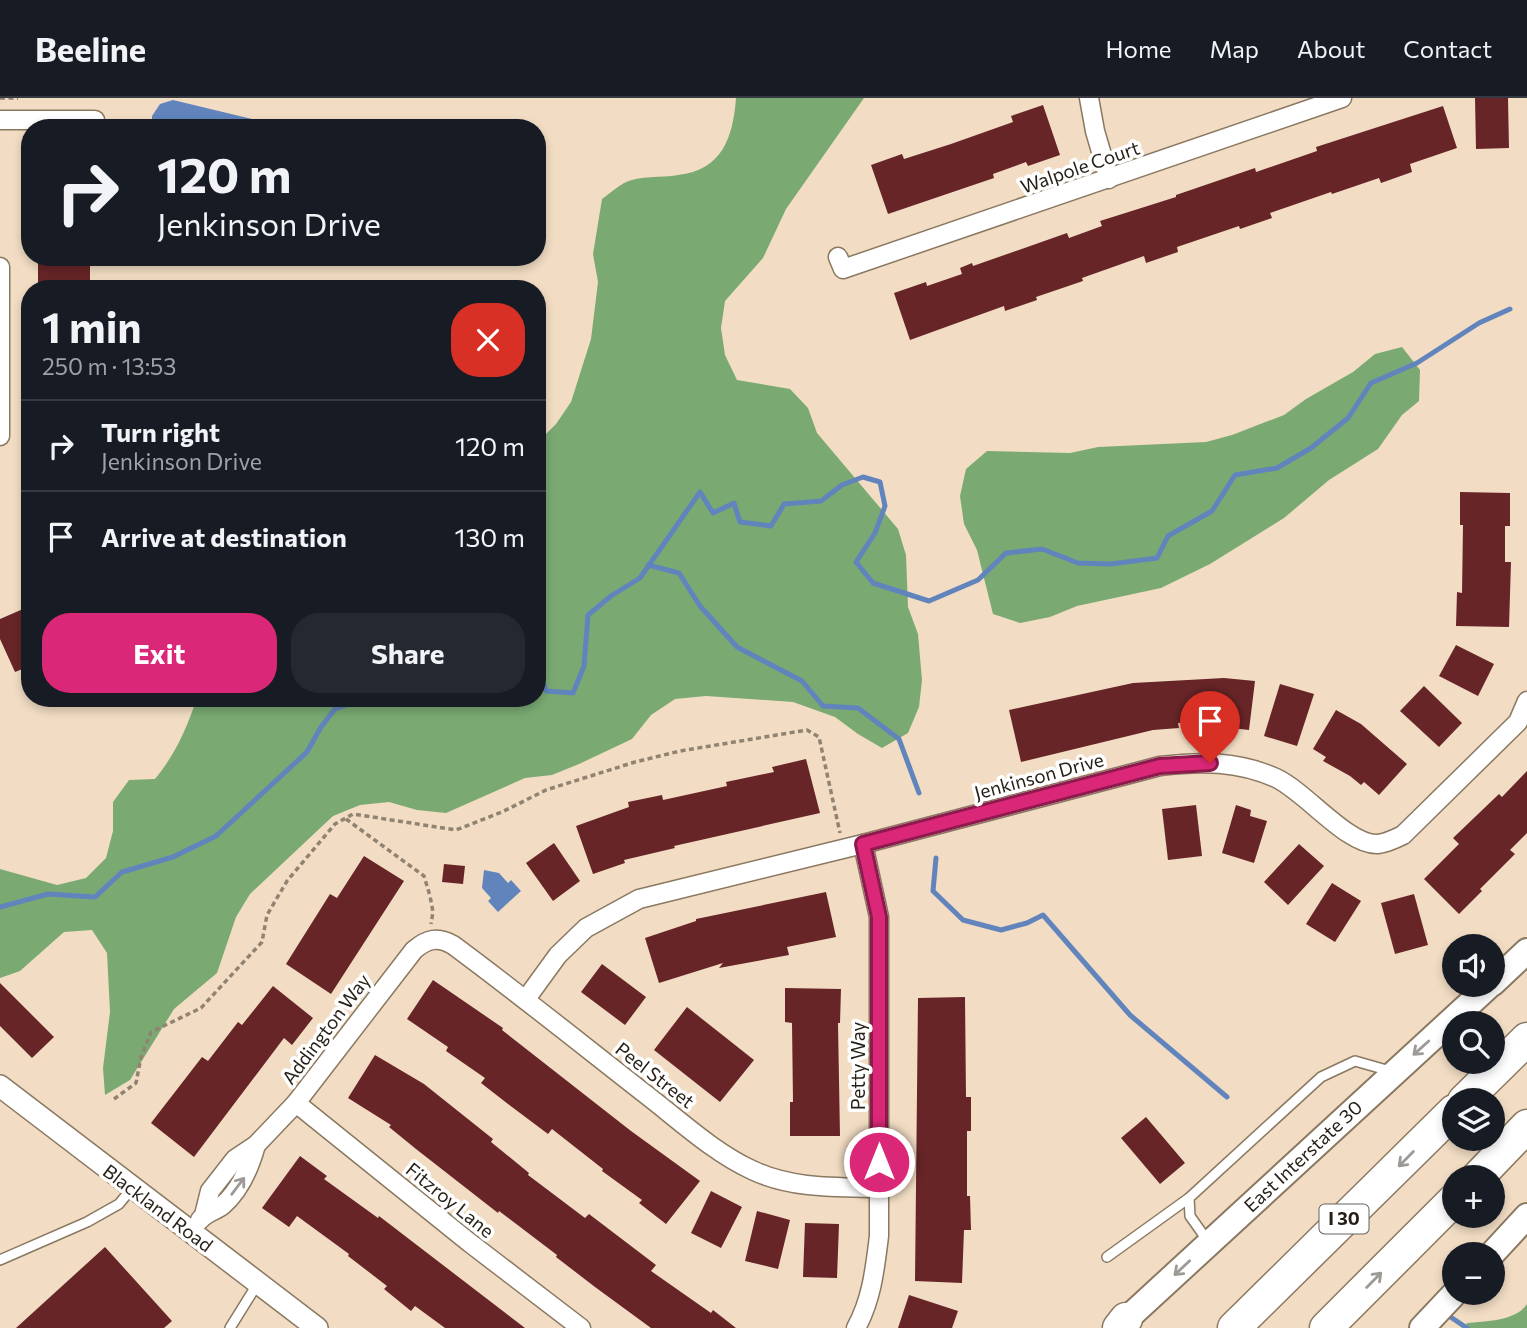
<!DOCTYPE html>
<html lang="en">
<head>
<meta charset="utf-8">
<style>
  body { margin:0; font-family:Commissioner,sans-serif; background:#242831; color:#f1f3f6; height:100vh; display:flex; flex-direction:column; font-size:26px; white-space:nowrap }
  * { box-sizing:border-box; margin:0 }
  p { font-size:23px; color:#9ea1a6 }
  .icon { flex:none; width:38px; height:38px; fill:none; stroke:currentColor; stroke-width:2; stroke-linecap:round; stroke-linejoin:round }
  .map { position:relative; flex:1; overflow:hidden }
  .side { position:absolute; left:21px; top:182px; width:525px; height:427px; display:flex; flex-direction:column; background:#171b24; border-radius:28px; box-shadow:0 4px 10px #0003 }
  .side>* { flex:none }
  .top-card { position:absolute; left:21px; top:21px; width:525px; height:147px; border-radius:28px; box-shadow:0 4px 10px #0003; background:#171b24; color:#f1f3f6; overflow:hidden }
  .buttons { position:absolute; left:1442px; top:836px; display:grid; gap:14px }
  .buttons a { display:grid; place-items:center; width:63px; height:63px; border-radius:50%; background:#171b24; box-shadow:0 4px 10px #0003; font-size:35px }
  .pin { position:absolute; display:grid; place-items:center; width:60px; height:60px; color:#fff; margin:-72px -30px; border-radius:50% 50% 50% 0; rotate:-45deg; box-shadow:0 0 7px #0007 }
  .pin .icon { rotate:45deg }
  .me { position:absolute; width:77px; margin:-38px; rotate:0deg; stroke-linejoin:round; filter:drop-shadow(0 0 5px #0008) }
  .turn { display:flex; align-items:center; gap:24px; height:147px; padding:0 21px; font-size:32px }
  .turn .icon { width:91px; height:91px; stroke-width:2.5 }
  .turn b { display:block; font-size:49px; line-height:60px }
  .round { display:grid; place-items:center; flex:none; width:74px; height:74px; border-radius:28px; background:#242831 }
  .overview { display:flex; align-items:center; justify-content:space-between; height:119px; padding:0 21px }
  h1 { font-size:42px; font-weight:700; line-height:52px }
  .primary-button { display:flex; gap:14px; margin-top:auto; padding:14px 21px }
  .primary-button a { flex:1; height:80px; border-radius:28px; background:#db2777; color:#fff; font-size:28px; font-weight:700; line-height:80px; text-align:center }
  .primary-button a+a { background:#242831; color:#f1f3f6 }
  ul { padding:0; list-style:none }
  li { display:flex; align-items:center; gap:21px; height:91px; padding:0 21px; border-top:2px solid #363941 }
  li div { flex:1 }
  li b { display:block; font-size:26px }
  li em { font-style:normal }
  header { display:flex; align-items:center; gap:42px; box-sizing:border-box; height:98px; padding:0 35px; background:#171b24; border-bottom:2px solid #363941 }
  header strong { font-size:33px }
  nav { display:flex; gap:38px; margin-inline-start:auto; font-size:24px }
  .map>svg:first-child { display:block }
  .forest { fill:#7aaa72 }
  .water { fill:#6184bd }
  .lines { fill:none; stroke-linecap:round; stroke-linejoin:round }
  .stream { stroke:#6184bd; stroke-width:5 }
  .building { fill:#672527 }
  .service-casing { stroke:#8a7861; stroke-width:12 }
  .minor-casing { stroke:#8a7861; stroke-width:21 }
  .tertiary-casing { stroke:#8a7861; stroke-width:24 }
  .secondary-casing { stroke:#8a7861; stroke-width:28 }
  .motorway-casing { stroke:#8a7861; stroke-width:35 }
  .path { stroke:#918371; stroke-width:3.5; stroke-dasharray:5 3.5; stroke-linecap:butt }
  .service { stroke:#fff; stroke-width:9 }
  .minor { stroke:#fff; stroke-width:18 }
  .tertiary { stroke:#fff; stroke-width:21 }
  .secondary { stroke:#fff; stroke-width:24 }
  .motorway { stroke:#fff; stroke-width:32 }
  .oneway { stroke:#9d9a96 }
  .route-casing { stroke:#8e194d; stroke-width:18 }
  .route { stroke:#db2777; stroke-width:12 }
  .labels { text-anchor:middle; stroke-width:7; stroke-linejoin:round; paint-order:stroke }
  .shield { fill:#fff; stroke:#67625c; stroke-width:2 }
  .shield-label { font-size:18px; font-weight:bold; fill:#261f16 }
  .street-label { font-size:19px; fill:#261f16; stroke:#fff }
</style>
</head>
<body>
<header>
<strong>Beeline</strong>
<nav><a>Home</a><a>Map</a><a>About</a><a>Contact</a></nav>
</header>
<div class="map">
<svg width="1527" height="1230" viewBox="0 0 1527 1230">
  <rect width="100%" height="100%" fill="#f2ddc4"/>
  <g class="forest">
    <path d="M736 0H864L786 111 763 160 725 203 721 230 725 257 737 282 790 291 808 310 817 335 898 431 906 457 908 509 918 536 922 582 919 609 908 635 882 650 858 636 835 619 793 604 706 598 675 601 651 617 632 641 579 666 552 677 525 680 446 715 417 712 389 704 360 707 333 718 250 796 236 819 217 875 174 911 130 982 105 997 103 970 110 914 107 855 92 832 64 834 20 873 0 880V771L57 787 86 780 106 760 113 733V704L129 682 155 681C176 655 186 632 197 600H537V345L556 326 571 304 591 241 598 184 593 156 602 101C609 96 617 89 624 85 640 77 661 80 678 77 722 72 733 40 736 0Z"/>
    <polygon points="1402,249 1420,272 1419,303 1402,317 1378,351 1329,382 1284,420 1210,466 1161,490 1077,508 1050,519 1020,525 993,516 977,452 964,426 960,398 966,371 987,353 1070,355 1098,349 1206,344 1232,337 1284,317 1306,301 1353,274 1375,256"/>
    <path d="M1527 1206V1230H1465L1467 1225C1486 1223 1516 1223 1527 1206Z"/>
  </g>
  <g class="water">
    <polygon points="173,2 252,21 258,26 259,30 152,30 152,18 160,6"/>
    <polygon points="484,772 499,775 508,785 511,782 521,793 498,814 488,803 491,800 482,790"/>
  </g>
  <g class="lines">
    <g class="stream">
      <polyline points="648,467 679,475 700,508 737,549 802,583 823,608 858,610 899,641 919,695"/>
      <polyline points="537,567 546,593 573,595 584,568 588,517 611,498 640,480 700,394 713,415 734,405 740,424 771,428 784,406 821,403 842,387 863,379 880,384 885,408 875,435 856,464 873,485 929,503 978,482 1006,455 1042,451 1078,465 1111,466 1157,460 1168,438 1212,413 1235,377 1277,370 1311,350 1348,320 1371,285 1417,265 1479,225 1510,211"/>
      <polyline points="936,760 933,793 963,822 1001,832 1027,825 1043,817 1130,917 1227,999"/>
      <polyline points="0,809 48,796 95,799 122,774 173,759 216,738 307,654 321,629 335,611 367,600"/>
      <polyline points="1449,1218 1467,1230"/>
    </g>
  </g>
  <g class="building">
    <polygon points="1475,0 1508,0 1509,50 1476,51"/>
    <polygon points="1043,7 1060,57 1028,68 1026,64 993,76 994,80 888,116 871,67 902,56 904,61 951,46 1013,24 1011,18"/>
    <polygon points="1443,8 1457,50 1410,66 1412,74 1381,85 1379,80 1332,96 1331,94 1270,115 1272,120 1240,131 1239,128 1177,149 1178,154 1146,165 1144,158 1082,180 1083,183 1036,199 1037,202 1005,213 1004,208 910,242 894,195 926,184 927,188 962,176 960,170 972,165 973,168 1067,135 1069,140 1102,128 1100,123 1176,99 1176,97 1255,70 1256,74 1317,53 1316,49"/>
    <rect x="38" y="159" width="52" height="32"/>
    <polygon points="1460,394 1510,395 1510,428 1505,428 1505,464 1511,464 1509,529 1456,528 1457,494 1462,495 1463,427 1460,427"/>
    <polygon points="30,508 30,568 15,574 0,541 0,521"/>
    <polygon points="1456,547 1494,566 1478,598 1439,578"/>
    <polygon points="1224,580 1255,583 1249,632 1215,628 1216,622 1178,625 1179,630 1153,632 1021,664 1009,612 1133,585"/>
    <polygon points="1280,586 1314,596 1297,648 1264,638"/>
    <polygon points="1424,588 1462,625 1439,649 1400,613"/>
    <polygon points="1336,612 1361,626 1407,666 1379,697 1364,684 1361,687 1350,678 1323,663 1326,659 1313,651"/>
    <polygon points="806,661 820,715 674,748 675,750 624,762 625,765 593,776 576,728 629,709 628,704 662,697 663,702 727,688 726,684 774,674 772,669"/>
    <polygon points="1527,673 1527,735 1510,752 1515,756 1480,791 1482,793 1459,816 1424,781 1459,746 1453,740 1499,696 1502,699"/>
    <polygon points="1196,707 1202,758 1168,762 1162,711"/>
    <polygon points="1236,707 1251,712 1250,718 1267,723 1254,765 1222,755"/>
    <polygon points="554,745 580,783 553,803 526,765"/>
    <polygon points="1299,746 1324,768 1288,807 1264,784"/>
    <polygon points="364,758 404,783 331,896 286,866 330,796 337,800"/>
    <polygon points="444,766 465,768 463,786 442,784"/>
    <polygon points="1332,785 1361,803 1335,844 1306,826"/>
    <polygon points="826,794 836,839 787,849 789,857 719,870 723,865 659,885 645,840 696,823 696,821"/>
    <polygon points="1414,796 1428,847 1395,856 1381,805"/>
    <polygon points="602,866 646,899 625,927 581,894"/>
    <polygon points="433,882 503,930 502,932 631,1033 700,1083 666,1126 639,1105 642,1102 602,1073 603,1071 552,1031 548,1036 508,1006 481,985 485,980 446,953 448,949 407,921"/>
    <polygon points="0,885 54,939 32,960 0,928"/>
    <polygon points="273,888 313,920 292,947 284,940 194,1059 151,1025 202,959 208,963 238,924 242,927"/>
    <polygon points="785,890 841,891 840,925 838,925 840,1038 790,1038 790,1004 793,1004 792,925 785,924"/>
    <polygon points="965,899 966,999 971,999 971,1033 967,1033 967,1098 970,1098 971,1132 964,1132 962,1185 915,1183 918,900"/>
    <polygon points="687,909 754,962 720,1004 654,952"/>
    <polygon points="375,957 424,986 493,1041 491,1044 529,1075 528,1077 585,1120 589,1116 656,1167 651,1173 711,1215 713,1212 736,1230 651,1230 595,1189 556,1159 557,1157 499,1113 498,1115 416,1051 389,1029 391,1027 348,1000"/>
    <polygon points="1146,1019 1185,1065 1160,1086 1121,1040"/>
    <polygon points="300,1058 327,1078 324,1081 378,1120 379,1118 525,1230 445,1230 415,1208 411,1213 384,1191 387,1188 348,1158 349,1156 297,1118 289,1129 262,1110"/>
    <polygon points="711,1093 742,1109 721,1150 691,1135"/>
    <polygon points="757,1113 790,1122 778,1171 745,1163"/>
    <polygon points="805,1125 839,1126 837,1180 803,1179"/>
    <polygon points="105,1149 172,1223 164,1230 16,1230"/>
    <polygon points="909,1197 958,1213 952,1230 898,1230"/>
  </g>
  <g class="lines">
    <defs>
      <g id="service">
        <polyline points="1207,1142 1190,1118 1189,1100 1321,979 1355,963 1390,973"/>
        <polyline points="1107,1159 1189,1100"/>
        <polyline points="0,1162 87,1124 119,1106 132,1090"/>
        <polyline points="230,1230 258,1185"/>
      </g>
      <g id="minor">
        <polyline points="1089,0 1095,33 1109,81"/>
        <polyline points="0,22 95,22"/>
        <polyline points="838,159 843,171 1342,0"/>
        <polyline points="0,169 0,338"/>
        <path d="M526 901 558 857 586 830 639 801 863 746 1160 668C1201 663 1238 663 1276 680 1306 694 1348 748 1378 746 1387 745 1395 741 1403 737L1518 624 1527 603"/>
        <polyline points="296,1005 470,1145 581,1230"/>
        <path d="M204 1117 210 1093 235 1061 256 1047 296 1005 414 852C427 841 438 838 453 847 518 895 580 945 644 995 678 1021 713 1054 752 1072 792 1091 836 1089 879 1090"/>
        <path d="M200 1122C206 1114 216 1113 223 1107 241 1091 250 1069 256 1047"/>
        <path d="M856 1230C872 1201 875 1170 879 1138V819L863 746"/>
      </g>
      <polyline id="tertiary" points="0,988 317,1230"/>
      <g id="secondary">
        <polyline points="1493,885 1527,853"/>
        <polyline points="1491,1157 1527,1118"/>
        <polyline points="1117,1230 1490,887"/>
        <polyline points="1422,1230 1455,1195"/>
      </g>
      <g id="motorway">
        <polyline points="1464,1003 1527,941"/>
        <polyline points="1477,1080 1527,1028"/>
        <polyline points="1119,1230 1126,1221"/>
        <polyline points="1234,1230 1454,1013"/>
        <polyline points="1326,1230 1454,1102"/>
      </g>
    </defs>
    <use href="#service" class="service-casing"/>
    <use href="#minor" class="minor-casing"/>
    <use href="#tertiary" class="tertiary-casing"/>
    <use href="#secondary" class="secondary-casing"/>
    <use href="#motorway" class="motorway-casing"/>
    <g class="path">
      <polyline points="0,0 18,0"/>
      <polyline points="346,721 424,778 430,798 433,814 431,826"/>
      <polyline points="114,1001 136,985 141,959 151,934 201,910 262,844 267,817 287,783 335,726 353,716 456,732 502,714 546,692 635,664 680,653 807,632 819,639 840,735"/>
    </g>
    <use href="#service" class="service"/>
    <use href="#minor" class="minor"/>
    <use href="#tertiary" class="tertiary"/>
    <use href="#secondary" class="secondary"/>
    <use href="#motorway" class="motorway"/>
  </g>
  <defs><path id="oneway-shaft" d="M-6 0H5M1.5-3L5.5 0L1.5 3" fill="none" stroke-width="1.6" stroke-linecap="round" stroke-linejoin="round" transform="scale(1.75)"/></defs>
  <g class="oneway">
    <use href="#oneway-shaft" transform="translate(1421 950) rotate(138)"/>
    <use href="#oneway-shaft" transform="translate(1406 1061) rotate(135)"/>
    <use href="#oneway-shaft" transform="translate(238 1088) rotate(-53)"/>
    <use href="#oneway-shaft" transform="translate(1182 1170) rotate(137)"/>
    <use href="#oneway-shaft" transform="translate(1374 1182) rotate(-45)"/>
  </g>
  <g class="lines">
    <defs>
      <polyline id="route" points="879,1064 879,819 863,746 1160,668 1210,665"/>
    </defs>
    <use href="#route" class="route-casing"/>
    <use href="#route" class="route"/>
  </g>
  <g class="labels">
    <rect class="shield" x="1319.5" y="1106.5" width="49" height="29" rx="5"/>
    <g class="shield-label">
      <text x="1344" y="1127">I 30</text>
    </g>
    <g class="street-label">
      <text transform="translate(1080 69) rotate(-19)" y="7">Walpole Court</text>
      <text transform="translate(1039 678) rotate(-15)" y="7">Jenkinson Drive</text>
      <text transform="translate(326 931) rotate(-53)" y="7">Addington Way</text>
      <text transform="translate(858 968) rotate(-90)" y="7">Petty Way</text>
      <text transform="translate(655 977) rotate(38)" y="7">Peel Street</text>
      <text transform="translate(1303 1058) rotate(-43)" y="7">East Interstate 30</text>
      <text transform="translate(450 1102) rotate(39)" y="7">Fitzroy Lane</text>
      <text transform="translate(158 1110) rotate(37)" y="7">Blackland Road</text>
    </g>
  </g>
</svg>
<div class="buttons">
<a><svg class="icon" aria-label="sound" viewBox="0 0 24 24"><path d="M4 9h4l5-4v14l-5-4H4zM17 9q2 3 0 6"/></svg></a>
<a><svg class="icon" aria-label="search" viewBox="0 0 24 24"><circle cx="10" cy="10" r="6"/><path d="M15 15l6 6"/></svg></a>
<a><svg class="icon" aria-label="layers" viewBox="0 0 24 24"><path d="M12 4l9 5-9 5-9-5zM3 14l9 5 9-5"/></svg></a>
<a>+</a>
<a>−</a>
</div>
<div class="pin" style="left:1210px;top:665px;background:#d93025"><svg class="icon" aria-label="arrive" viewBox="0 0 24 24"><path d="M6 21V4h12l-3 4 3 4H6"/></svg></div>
<svg class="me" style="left:879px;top:1064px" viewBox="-20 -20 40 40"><circle r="17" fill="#db2777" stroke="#fff" stroke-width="3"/><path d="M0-11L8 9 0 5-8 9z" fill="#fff"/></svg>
<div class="top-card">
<div class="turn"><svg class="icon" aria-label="right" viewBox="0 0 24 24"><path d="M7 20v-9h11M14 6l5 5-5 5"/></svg><div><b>120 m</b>Jenkinson Drive</div></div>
</div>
<section class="side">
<div class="overview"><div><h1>1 min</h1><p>250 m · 13:53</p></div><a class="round" style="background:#d93025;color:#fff"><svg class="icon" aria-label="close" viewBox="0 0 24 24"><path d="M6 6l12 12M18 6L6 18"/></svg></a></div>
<ul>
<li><svg class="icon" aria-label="right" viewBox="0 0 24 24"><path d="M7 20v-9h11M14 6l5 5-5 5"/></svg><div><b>Turn right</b><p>Jenkinson Drive</p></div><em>120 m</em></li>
<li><svg class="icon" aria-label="arrive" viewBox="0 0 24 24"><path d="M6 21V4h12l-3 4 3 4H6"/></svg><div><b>Arrive at destination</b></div><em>130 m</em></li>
</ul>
<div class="primary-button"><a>Exit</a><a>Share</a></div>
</section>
</div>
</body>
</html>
